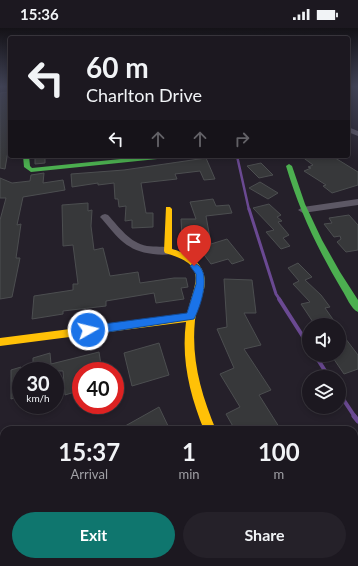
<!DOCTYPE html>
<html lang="en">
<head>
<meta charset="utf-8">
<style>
  body { margin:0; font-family:Lato,sans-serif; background:#252129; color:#f1f3f6; height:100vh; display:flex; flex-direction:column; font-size:15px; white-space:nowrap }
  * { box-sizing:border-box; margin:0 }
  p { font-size:13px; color:#a0a0a5 }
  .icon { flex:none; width:22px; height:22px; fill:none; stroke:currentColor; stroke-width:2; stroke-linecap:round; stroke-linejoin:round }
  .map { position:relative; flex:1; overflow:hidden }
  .details { position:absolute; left:0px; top:398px; width:358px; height:140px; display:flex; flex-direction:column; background:#1c1820; border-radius:12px 12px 0 0; box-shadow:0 2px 6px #0003,0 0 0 1px #3a373e }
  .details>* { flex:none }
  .hud { position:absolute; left:8px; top:8px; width:342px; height:122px; border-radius:4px; box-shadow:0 2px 6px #0003,0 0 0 1px #3a373e; background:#1c1820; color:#f1f3f6; overflow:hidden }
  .fabs { position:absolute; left:302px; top:290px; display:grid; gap:8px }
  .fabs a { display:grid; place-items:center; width:44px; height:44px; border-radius:50%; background:#1c1820; box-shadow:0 2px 6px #0003,0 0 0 1px #3a373e; font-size:20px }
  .speed { position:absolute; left:12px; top:334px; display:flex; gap:8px; font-size:20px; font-weight:700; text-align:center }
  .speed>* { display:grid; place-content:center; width:52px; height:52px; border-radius:50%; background:#1c1820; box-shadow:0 2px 6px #0003,0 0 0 1px #3a373e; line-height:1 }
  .speed small { font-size:10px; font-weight:400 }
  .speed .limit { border:6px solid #d22; background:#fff; color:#111 }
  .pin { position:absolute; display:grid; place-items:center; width:34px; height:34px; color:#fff; margin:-41px -17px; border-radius:50% 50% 50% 0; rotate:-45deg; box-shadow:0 0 4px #0007 }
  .pin .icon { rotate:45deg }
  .me { position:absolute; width:44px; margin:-22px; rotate:82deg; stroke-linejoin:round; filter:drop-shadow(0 0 3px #0008) }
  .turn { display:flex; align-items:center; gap:14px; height:84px; padding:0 12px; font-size:18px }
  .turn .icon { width:52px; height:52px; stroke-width:2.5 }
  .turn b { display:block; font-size:28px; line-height:34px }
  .lanes { display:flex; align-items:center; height:38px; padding:0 12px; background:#0003; justify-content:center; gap:20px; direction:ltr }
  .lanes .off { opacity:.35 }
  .eta { display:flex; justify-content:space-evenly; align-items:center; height:68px; text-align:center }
  .eta b { font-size:24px; font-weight:700; line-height:28px }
  .button { display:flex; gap:8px; margin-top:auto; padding:8px 12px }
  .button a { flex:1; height:46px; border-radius:24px; background:#0f766e; color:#fff; font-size:16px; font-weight:700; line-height:46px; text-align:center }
  .button a+a { background:#252129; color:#f1f3f6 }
  .status { display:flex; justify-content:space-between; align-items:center; height:28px; padding:0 20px; background:#1c1820; direction:ltr }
  .status svg { height:11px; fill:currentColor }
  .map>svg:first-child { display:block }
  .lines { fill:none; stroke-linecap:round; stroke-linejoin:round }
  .stream-far3 { stroke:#6a4992; stroke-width:2.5 }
  .stream-far2 { stroke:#6a4992; stroke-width:3 }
  .stream-far1 { stroke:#6a4992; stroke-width:4 }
  .stream { stroke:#6a4992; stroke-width:5 }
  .building { fill:#37383a; stroke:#4c4e50 }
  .street { fill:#5d5865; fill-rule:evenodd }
  .fast { fill:#4caf50; fill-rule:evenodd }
  .slow { fill:#ffc107; fill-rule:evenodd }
  .route { fill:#1a73e8; stroke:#114b97 }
</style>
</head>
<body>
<div class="status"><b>15:36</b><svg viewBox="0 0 49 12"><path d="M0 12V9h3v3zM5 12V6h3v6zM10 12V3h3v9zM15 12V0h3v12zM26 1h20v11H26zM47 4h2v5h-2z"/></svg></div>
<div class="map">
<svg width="358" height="538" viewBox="0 0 358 538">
  <rect width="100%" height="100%" fill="#25202a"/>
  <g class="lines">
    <polyline class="stream-far3" points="237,128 249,182"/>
    <polyline class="stream-far2" points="249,181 276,266 280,272"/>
    <g class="stream-far1">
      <polyline points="279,271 309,318"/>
      <polyline points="315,327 329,349"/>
      <polyline points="339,365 355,389"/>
    </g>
    <polyline class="stream" points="354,388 358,393"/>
  </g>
  <g class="building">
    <polygon points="10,64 10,82 8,84 10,111 5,141 0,140 0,65"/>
    <polygon points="35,128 45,128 45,135 35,136"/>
    <polygon points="301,128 332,128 358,144 358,157 332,165 323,158 326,157 304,143 311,140 308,139 313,137"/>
    <polygon points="206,130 215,151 204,152 200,143 175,146 177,151 141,155 146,185 153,185 153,199 132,200 132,192 125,193 126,178 119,179 118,171 115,171 114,155 98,157 98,155 72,159 71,146 124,142"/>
    <polygon points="261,135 273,147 259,150 247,138"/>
    <polygon points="44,145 43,155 63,152 65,162 23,169 17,197 21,196 16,230 20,230 12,269 0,271 0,192 6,170 0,170 0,150 12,155 30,153 31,147"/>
    <polygon points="260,154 278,165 268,171 249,160"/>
    <polygon points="213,171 216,178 229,177 232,185 206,188 211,216 227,211 244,232 232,236 228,231 211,236 190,208 182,208 181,191 196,191 190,174"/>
    <polygon points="88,175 88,183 92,182 91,198 94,222 103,220 110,248 138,244 140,255 174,250 186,250 188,259 181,260 184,271 156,275 154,265 106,273 106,278 63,283 63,286 32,291 34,268 73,262 73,256 78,256 73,217 63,218 62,177"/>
    <polygon points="269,176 281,187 277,189 282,193 278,194 289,207 283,210 290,218 281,221 266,204 274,202 253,180"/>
    <polygon points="349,187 358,197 358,222 346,224 337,214 341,211 340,208 334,209 324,196 332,195 329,190"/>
    <polygon points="298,235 312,249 305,252 321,267 330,279 325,280 337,297 315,297 301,276 310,274 293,256 299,253 288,240"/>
    <polygon points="224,251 252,252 256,285 244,285 261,317 244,321 271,362 259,367 281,402 235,402 226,386 240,379 220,346 234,340 217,301 227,299"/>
    <polygon points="339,302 358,327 358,341 344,346 331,327 339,327"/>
    <polygon points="159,315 169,347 132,358 124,325"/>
    <polygon points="99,324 102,343 81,343 81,362 65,367 63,343 33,343 33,330 50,325 51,336"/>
    <polygon points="21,339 21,368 11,371 11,342"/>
    <polygon points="159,379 170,402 118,402"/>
  </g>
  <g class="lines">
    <g class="street">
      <polygon points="348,99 358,103 358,108 348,104"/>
      <polygon points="358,171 358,177 303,185 298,182 303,179"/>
      <path d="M105 186 108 187C119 199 130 215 147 218 155 219 164 218 172 220L173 223 172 226C166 227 159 227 153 226 127 223 118 210 102 191L100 189 102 187Z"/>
    </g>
    <g class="fast">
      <polygon points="23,128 29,128 30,138 32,140 150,128 170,128 167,130 31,144 24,139"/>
      <path d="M289 136 292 138 305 176 322 212 340 244 358 272V284C351 281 346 268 342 262 318 222 299 182 286 138Z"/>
    </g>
    <path class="slow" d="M166 179H170L172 181V221C186 225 200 232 204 247 208 262 197 277 195 292 191 331 201 366 216 402H204C190 367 181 332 186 294L0 318V310L187 286C195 253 209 237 165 225L164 223Z"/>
  </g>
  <linearGradient id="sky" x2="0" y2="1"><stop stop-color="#141217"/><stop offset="0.44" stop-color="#404255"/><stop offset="1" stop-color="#404255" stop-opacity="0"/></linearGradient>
  <rect width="358" height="133" fill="url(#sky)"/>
  <path class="route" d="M194 235C213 241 201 278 194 291L88 307 85 305 83 302 85 300 88 298 187 285 196 256V246L190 238Z"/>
</svg>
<div class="fabs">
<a><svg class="icon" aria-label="sound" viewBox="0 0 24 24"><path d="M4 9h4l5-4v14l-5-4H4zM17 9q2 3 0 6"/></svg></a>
<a><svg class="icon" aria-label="layers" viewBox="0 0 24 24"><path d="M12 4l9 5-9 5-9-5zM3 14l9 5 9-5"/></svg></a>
</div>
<div class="speed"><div>30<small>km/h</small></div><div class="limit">40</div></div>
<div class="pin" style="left:194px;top:238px;background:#d93025"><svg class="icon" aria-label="arrive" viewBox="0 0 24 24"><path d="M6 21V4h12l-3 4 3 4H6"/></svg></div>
<svg class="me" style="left:88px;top:302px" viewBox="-20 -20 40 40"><circle r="17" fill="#1a73e8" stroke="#fff" stroke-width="3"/><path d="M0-11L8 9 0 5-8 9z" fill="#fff"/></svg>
<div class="hud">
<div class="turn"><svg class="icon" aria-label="left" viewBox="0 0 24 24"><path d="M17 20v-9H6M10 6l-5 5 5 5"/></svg><div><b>60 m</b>Charlton Drive</div></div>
<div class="lanes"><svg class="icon" aria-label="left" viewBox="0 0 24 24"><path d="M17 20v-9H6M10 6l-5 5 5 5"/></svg><svg class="icon off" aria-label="ahead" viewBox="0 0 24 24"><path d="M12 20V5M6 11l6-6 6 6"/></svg><svg class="icon off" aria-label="ahead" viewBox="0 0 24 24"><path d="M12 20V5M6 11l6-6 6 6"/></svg><svg class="icon off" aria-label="right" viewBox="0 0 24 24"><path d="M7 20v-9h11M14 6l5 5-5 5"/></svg></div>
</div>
<section class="details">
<div class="eta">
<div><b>15:37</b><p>Arrival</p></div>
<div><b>1</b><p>min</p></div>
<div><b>100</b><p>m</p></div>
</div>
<div class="button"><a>Exit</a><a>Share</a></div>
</section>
</div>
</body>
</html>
